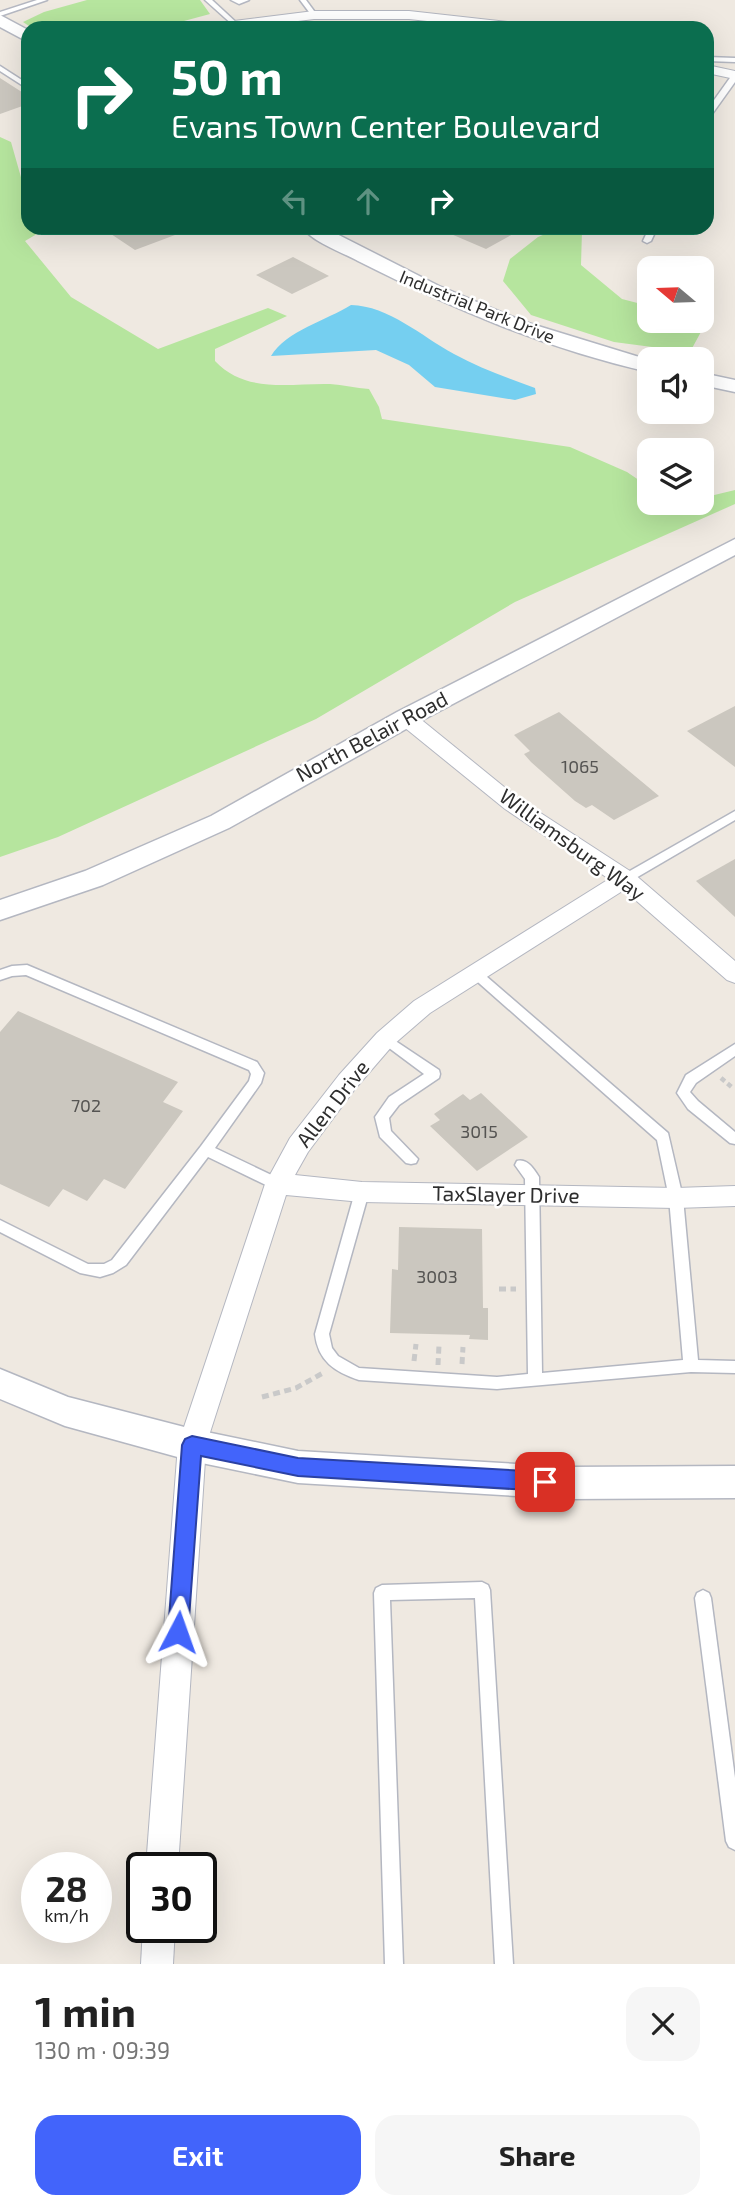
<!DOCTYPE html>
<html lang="en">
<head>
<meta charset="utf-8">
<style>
  body { margin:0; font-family:"Exo 2",sans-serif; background:#f6f6f6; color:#222; height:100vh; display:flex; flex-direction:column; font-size:26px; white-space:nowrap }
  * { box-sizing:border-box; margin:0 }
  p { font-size:23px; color:#767676 }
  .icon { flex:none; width:38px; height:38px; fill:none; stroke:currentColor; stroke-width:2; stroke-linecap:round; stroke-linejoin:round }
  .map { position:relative; height:1964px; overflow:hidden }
  .panel { display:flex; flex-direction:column; background:#fff; flex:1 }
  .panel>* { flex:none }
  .hud { position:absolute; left:21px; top:21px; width:693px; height:214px; border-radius:21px; box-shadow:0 7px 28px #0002; background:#0b6e4f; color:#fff; overflow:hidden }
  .needle { width:46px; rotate:289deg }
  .buttons { position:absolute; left:637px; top:256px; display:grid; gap:14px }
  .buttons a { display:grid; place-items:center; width:77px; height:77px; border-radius:14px; background:#fff; box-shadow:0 7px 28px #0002; font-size:35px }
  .speed { position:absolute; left:21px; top:1852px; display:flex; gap:14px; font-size:35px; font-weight:700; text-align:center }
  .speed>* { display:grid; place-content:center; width:91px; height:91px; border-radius:50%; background:#fff; box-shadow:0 7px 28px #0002; line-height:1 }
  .speed small { font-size:18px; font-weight:400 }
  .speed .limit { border:4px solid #111; border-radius:10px; background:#fff; color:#111 }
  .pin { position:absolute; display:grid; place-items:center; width:60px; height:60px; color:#fff; margin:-30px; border-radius:14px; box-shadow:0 4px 10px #0006 }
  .me { position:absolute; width:77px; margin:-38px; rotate:4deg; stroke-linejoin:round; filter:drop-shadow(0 0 5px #0008) }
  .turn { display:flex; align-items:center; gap:24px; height:147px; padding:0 35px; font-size:32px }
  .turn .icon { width:91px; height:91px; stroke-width:2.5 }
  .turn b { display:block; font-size:49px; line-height:60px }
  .lanes { display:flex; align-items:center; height:66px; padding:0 35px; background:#0003; justify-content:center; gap:35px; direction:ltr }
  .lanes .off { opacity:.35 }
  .round { display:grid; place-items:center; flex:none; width:74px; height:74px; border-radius:21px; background:#f6f6f6 }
  .headline { display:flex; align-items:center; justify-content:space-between; height:119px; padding:0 35px }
  h1 { font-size:42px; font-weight:700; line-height:52px }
  .button { display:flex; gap:14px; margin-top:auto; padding:14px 35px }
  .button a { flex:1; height:80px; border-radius:21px; background:#4264fb; color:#fff; font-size:28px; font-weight:700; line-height:80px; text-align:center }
  .button a+a { background:#f6f6f6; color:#222 }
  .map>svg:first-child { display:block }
  .green { fill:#b6e59e }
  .water { fill:#75cff0 }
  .building { fill:#cbc7bf }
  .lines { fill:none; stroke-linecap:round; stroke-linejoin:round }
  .service-casing { stroke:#b4b7c1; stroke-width:3 }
  .minor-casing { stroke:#b4b7c1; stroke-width:2 }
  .tertiary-casing { stroke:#b4b7c1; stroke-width:3 }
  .path-far1 { stroke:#c9c9c9; stroke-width:4.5; stroke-dasharray:5 3.5; stroke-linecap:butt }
  .path { stroke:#c9c9c9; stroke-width:5; stroke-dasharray:7 4.5; stroke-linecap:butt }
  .service { fill:#fff; fill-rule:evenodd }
  .minor { fill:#fff; fill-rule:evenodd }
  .tertiary { fill:#fff; fill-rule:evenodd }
  .route { fill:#4264fb; stroke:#2b41a3; stroke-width:2 }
  .labels { text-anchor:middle; stroke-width:5; stroke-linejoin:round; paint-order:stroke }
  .far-street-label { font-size:18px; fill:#2e2e2e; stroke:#fff }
  .number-label { font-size:18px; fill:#555452 }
  .street-label { font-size:21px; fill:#2e2e2e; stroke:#fff }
</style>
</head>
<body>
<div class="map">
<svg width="735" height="1964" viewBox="0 0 735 1964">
  <rect width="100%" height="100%" fill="#efe9e1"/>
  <g class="green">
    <polygon points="87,0 200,0 210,14 158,28 32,28 23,22 44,12"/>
    <path d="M0 137 11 142 28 202V228H47L25 241 71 297 158 349 268 308 287 316 215 349V361C246 394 289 383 330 384 343 385 356 388 369 389L379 407 382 419 570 447 627 472 649 487V502H702V498L735 490V504L515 602 316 719 58 837 0 857Z"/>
    <polygon points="560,228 585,228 582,231 581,265 622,299 649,306 649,320 693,320 702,330 690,352 614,342 531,315 503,281 510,259 538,237"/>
  </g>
  <path class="water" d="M351 305C389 306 421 336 454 354 480 368 507 378 535 388L536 394 515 400 435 387 409 365 376 350 271 356C286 331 327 320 351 305Z"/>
  <g class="building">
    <polygon points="0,78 28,96 28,104 0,114"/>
    <polygon points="102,228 190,228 191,229 135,250"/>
    <polygon points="437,228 524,228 486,249"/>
    <polygon points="293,257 329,276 292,294 256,275"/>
    <polygon points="735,706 735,767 687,731"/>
    <polygon points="559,712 599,746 659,796 614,820 592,805 586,808 575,801 531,762 524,754 530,751 514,735"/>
    <polygon points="735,859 735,917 696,881"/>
    <polygon points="18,1011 178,1082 163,1102 183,1111 125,1189 104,1179 87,1201 63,1189 49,1207 0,1184 0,1032"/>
    <polygon points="481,1093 528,1137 477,1171 430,1126 440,1120 434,1114 463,1094 470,1100"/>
    <polygon points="399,1227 482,1229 483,1308 488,1308 488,1340 469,1339 470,1335 390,1333 392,1269 398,1270"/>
  </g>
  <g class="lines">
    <defs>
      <g id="service">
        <polygon points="37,0 47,0 0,16 0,12"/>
        <polygon points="205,0 212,0 238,24 238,26 234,26"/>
        <polygon points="231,0 249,0 239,4"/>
        <polygon points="300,0 306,0 317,15 316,16 312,16"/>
        <polygon points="707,57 735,58 735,62 707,61"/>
        <polygon points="0,66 28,84 28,89 0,71"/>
        <polygon points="732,75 735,75 735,82 710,117 707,117 707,110"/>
        <polygon points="649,228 657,228 651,241 647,243 643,241"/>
        <polygon points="735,811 735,820 629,882 621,882 619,879 621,876"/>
        <polygon points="27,965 257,1062 264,1073 261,1083 215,1148 282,1180 284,1184 282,1188 277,1190 272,1188 208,1157 126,1265 113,1273 100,1277 80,1273 0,1232 0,1220 88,1264 104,1264 112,1260 201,1146 249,1081 251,1074 249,1070 26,975 12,976 0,980 0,970 12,966"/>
        <path d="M475 968 479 970 668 1133 683 1198 698 1360 735 1361V1373L691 1372 497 1389 359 1380C335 1372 318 1361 315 1334L355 1192 357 1188 362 1186 367 1188 369 1192 329 1334 332 1348 338 1356 359 1368 497 1377 528 1374 525 1179 515 1165 517 1161C527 1158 534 1169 539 1177L542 1373 683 1360 669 1198 657 1140 471 976 469 973 471 970Z"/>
        <polygon points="385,1034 439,1070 440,1074 439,1078 399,1105 389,1118 391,1131 418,1159 416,1163 411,1164 406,1163 380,1137 375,1117 389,1097 424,1074 381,1042 379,1039 381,1036"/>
        <polygon points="735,1044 735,1056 696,1083 690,1092 698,1101 735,1132 735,1144 730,1143 688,1109 677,1093 686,1075"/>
        <polygon points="482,1582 488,1585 490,1590 513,1964 495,1964 475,1598 390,1600 403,1964 385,1964 374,1593 376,1588 382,1585"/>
        <polygon points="703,1590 709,1593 711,1598 735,1778 735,1850 729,1847 726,1841 695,1598 697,1593"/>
      </g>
      <g id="minor">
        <polygon points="314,11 409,11 526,24 532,28 491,28 409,19 314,19 241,28 204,28 210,24"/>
        <polygon points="707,65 735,71 735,79 707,73"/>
        <polygon points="406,711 413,713 519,799 633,873 735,961 735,983 727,980 624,890 430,1013 393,1045 355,1089 308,1152 295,1175 362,1182 676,1188 735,1186 735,1206 676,1208 362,1202 286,1195 206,1445 178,1867 146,1867 178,1445 265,1184 290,1138 339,1075 377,1033 414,1001 609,879 505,809 399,723 396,718 399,713"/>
        <polygon points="143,1927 175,1927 173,1964 141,1964"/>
      </g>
      <g id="tertiary">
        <polygon points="0,15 28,30 28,42 0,27"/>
        <path d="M303 228H325L441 287 525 322 649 360V372C547 349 451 308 358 261 342 252 314 243 303 228Z"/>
        <polygon points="702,373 735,380 735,392 702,385"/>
        <polygon points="735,539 735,555 415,724 229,828 103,885 0,920 0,900 85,871 211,816 397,712"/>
        <polygon points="0,1369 68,1397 192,1429 298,1451 568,1467 735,1466 735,1498 568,1499 298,1483 192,1461 65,1426 0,1399"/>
      </g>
    </defs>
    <use href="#service" class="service-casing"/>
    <use href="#minor" class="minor-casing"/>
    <use href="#tertiary" class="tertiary-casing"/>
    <polyline class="path-far1" points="721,1078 734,1089"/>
    <g class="path">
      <polyline points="499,1289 516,1289"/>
      <polyline points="414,1361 416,1344"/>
      <polyline points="462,1364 463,1347"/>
      <polyline points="438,1365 439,1345"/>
      <polyline points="262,1397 296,1388 323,1373"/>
    </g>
    <use href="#service" class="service"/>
    <use href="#minor" class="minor"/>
    <use href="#tertiary" class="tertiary"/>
  </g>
  <polygon class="route" points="192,1436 298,1458 545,1472 552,1475 555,1482 552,1488 545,1491 298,1476 201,1456 188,1632 185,1639 178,1642 171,1639 168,1632 182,1445 185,1439"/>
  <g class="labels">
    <g class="far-street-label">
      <text transform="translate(477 307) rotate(22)" y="6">Industrial Park Drive</text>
    </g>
    <g class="number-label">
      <text x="580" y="773">1065</text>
      <text x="86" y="1112">702</text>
      <text x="479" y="1138">3015</text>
      <text x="437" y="1283">3003</text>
    </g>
    <g class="street-label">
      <text transform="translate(372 737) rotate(-28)" y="7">North Belair Road</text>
      <text transform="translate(572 845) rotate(36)" y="7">Williamsburg Way</text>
      <text transform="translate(333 1104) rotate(-52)" y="7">Allen Drive</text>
      <text transform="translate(506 1195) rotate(1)" y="7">TaxSlayer Drive</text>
    </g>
  </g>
</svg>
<div class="buttons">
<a><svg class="needle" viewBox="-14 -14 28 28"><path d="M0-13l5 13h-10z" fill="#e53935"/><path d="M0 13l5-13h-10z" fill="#767676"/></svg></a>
<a><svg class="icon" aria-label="sound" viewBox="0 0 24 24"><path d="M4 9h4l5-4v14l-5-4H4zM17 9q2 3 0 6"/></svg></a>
<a><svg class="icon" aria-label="layers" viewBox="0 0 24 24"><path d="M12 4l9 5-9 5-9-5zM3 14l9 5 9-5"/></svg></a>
</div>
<div class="speed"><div>28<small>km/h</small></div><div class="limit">30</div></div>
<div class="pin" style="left:545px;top:1482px;background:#d93025"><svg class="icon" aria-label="arrive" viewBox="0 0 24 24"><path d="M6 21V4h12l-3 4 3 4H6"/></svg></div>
<svg class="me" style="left:178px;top:1632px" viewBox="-20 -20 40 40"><path d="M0-17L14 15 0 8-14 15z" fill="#4264fb" stroke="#fff" stroke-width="4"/></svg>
<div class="hud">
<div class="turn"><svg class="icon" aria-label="right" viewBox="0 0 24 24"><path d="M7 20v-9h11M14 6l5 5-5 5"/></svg><div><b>50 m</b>Evans Town Center Boulevard</div></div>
<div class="lanes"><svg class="icon off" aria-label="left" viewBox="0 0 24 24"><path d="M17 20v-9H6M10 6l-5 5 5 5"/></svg><svg class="icon off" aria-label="ahead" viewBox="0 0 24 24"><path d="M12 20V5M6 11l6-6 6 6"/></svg><svg class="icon" aria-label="right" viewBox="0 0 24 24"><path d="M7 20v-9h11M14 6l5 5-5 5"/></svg></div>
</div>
</div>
<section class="panel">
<div class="headline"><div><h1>1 min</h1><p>130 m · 09:39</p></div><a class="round"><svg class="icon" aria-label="close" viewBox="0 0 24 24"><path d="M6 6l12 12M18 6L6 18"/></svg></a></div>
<div class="button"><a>Exit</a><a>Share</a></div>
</section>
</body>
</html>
